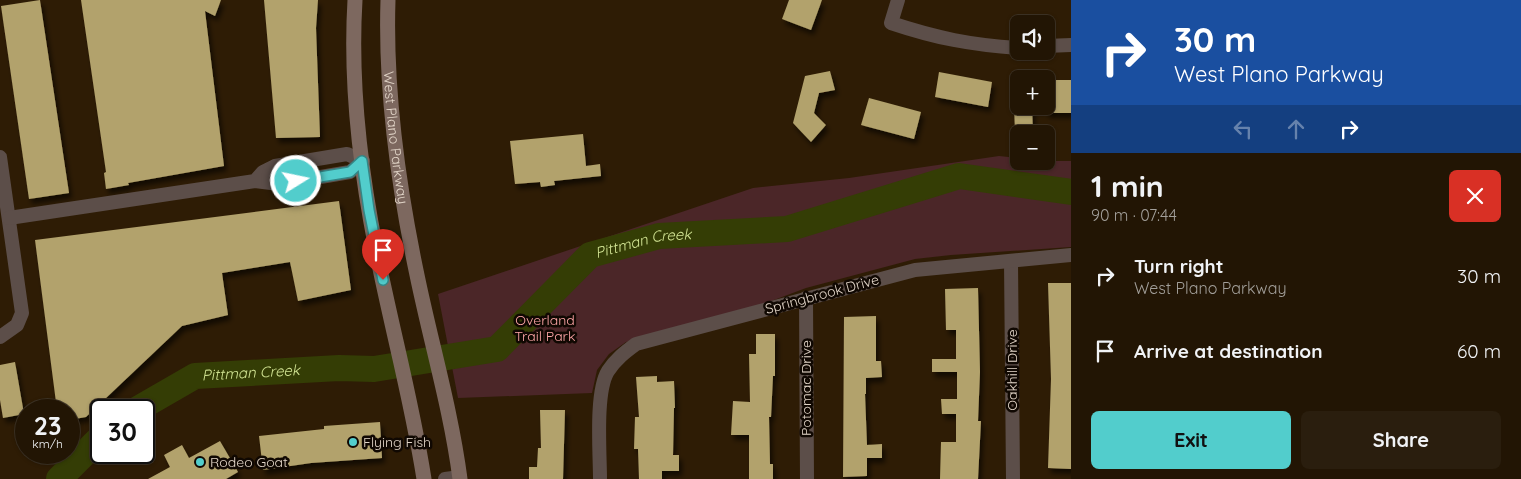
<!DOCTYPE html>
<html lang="en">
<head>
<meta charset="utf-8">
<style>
  body { margin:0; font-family:Quicksand,sans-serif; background:#2a1e0e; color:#f1f3f6; height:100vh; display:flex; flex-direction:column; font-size:19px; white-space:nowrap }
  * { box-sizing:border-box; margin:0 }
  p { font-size:16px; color:#a29f9a }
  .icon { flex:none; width:28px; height:28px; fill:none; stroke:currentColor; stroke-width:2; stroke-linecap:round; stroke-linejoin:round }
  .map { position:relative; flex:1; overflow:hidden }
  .panel { display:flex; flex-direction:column; background:#221504; width:450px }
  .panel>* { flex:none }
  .guide { background:#1a4fa0; color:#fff; overflow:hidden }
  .controls { position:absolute; left:1010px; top:15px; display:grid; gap:10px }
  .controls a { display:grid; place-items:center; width:45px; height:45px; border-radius:8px; background:#221504; box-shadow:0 1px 4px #0004,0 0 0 1px #3f3426; font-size:25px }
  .speed { position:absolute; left:15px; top:399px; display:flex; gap:10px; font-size:25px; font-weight:700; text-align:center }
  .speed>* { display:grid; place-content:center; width:65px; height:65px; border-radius:50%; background:#221504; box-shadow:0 1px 4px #0004,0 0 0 1px #3f3426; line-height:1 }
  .speed small { font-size:12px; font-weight:400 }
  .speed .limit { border:2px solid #111; border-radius:8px; background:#fff; color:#111 }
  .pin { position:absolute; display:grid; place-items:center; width:42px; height:42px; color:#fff; margin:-51px -21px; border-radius:50% 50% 50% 0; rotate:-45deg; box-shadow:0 0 5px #0007 }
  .pin .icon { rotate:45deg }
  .me { position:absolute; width:55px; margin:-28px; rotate:80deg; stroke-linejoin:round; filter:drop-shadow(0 0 4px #0008) }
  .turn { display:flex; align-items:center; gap:18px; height:105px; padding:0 20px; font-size:22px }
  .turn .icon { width:65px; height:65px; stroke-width:2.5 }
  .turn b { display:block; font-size:35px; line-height:42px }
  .lanes { display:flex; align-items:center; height:48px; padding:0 20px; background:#0003; justify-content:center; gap:25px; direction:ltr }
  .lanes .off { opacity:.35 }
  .round { display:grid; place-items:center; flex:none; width:52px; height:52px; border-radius:8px; background:#2a1e0e }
  .head { display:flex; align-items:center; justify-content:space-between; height:85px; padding:0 20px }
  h1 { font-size:30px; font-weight:800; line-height:38px }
  .cta { display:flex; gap:10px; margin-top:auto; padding:10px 20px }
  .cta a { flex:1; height:58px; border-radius:8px; background:#52cdcc; color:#111; font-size:20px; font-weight:800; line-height:58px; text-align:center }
  .cta a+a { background:#2a1e0e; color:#f1f3f6 }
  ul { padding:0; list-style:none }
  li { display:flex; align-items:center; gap:15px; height:75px; padding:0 20px }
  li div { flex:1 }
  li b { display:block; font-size:19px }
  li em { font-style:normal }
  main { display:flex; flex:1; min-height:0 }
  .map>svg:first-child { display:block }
  .green { fill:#4b2628 }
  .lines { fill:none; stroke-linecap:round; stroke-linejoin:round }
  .river { stroke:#343d05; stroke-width:26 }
  .building { fill:#b2a26c; filter:url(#shadow) }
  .street { stroke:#5c4e49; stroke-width:14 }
  .secondary { stroke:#7d685f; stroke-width:15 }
  .route-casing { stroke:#358585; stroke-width:12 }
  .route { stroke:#52cdcc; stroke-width:9 }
  .poi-dot { fill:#52cdcc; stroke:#100802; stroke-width:2 }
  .labels { text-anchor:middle; stroke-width:5; stroke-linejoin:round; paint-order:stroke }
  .street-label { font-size:14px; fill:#e2d5c8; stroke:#100802 }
  .park-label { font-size:14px; fill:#fea6a7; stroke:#100802 }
  .poi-label { font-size:14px; fill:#e2d5c8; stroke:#100802; text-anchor:start }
  .water-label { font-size:15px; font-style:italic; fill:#d2e494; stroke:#100802 }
</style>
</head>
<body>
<main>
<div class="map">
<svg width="1071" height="479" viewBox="0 0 1071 479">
  <defs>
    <filter id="shadow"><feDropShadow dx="3" dy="5" stdDeviation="2.5" flood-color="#0009"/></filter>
  </defs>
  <rect width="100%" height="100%" fill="#2e1c05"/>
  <polygon class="green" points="999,156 1019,158 1019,161 1071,161 1071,247 951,255 915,259 806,288 707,325 626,342 609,354 597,370 592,393 458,398 438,294 753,188 849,178"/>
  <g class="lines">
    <g class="river">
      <path id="s1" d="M136 410 195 376 339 368 374 369 497 349 590 255 659 236 787 229 959 176 1071 192"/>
      <polyline points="59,479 101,437"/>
    </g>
  </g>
  <g class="building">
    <polygon points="40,0 69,193 29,199 1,6"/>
    <polygon points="81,0 221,0 215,16 205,11 224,166 128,183 129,185 106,189 104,173 106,172"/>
    <polygon points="264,0 318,0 316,28 320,137 276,138"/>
    <polygon points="789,0 822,0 811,30 782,19"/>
    <polygon points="830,71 835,90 819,93 814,113 826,125 811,142 793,123 805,76"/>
    <polygon points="939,72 992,82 988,107 935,97"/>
    <rect x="1046" y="80" width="25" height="33"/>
    <polygon points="869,98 921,112 914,139 861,125"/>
    <polygon points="1014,106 1032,106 1033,133 1015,133"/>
    <polygon points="583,134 586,166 600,164 601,176 554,181 555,185 541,187 540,182 515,184 510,141"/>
    <polygon points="339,201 351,290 298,301 290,262 222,273 228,315 182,326 86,417 69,420 69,410 57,410 35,240"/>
    <polygon points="1048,283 1071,283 1071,469 1048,468 1051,379"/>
    <polygon points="978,288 980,372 978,421 981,421 978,479 940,479 941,442 956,442 956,414 942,414 941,399 957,399 957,372 932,372 932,359 956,359 956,330 946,330 945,289"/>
    <polygon points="876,316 876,361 881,361 882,377 866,378 866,394 865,394 867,445 882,444 882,458 867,458 867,476 843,477 844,317"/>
    <polygon points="756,334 775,334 775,376 773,376 771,417 769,417 770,464 773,464 773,479 749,479 749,435 731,435 733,401 750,402 749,354 756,354"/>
    <polygon points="15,362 24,414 3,418 0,400 0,365"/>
    <polygon points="657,376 657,382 674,381 675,408 674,408 673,455 679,455 679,471 662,471 662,479 639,479 638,449 634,449 635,417 639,417 636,377"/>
    <polygon points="540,410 565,410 563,479 529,479 529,467 537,467 538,448 541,448"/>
    <polygon points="380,422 382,458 311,463 263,470 259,436 324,429 324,426"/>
    <polygon points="220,441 238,472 226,479 148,479 170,467 164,455 182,445 189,458"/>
  </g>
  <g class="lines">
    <g class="street">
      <path d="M898 0 891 23C936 38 971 45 1019 48"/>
      <polyline points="1046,46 1071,45"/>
      <polyline points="0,157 22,313 17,325 0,337"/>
      <polyline points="9,218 255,181 279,184 350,172 363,161 347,154 275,166 263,172 255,181"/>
      <polyline points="1011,261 1013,479"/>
      <polyline points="806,298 807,479"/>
      <polyline points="445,479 460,477"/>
      <path d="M600 479C600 453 595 392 608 371 616 359 625 352 636 344L915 270 1071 255"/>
    </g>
    <g class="secondary">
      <path d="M355 0C350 82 360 168 376 249 391 326 412 401 424 479"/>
      <path id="s2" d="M388 0C385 92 398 185 417 275 431 343 451 410 460 479"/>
    </g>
  </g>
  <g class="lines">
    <defs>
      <polyline id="route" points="296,181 350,172 362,161 369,210 383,280"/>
    </defs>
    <use href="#route" class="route-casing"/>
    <use href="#route" class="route"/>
  </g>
  <g class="poi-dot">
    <circle cx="353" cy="442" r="5"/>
    <circle cx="200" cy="462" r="5"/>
  </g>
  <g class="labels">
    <g class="street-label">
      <text dy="5" stroke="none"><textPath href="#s2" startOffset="138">West Plano Parkway</textPath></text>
      <text transform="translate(822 294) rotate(-15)" y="5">Springbrook Drive</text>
      <text transform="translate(1012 370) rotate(-90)" y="5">Oakhill Drive</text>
      <text transform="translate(806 388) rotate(-90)" y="5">Potomac Drive</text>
    </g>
    <g class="park-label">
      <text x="545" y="325">Overland<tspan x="545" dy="16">Trail Park</tspan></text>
    </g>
    <g class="poi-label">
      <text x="363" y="447">Flying Fish</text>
      <text x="210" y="467">Rodeo Goat</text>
    </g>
    <g class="water-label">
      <text dy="5" stroke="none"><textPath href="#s1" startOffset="559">Pittman Creek</textPath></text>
      <text dy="5" stroke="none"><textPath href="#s1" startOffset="124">Pittman Creek</textPath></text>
    </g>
  </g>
</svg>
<div class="controls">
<a><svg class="icon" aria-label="sound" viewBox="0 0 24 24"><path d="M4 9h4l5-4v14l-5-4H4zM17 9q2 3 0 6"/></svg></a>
<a>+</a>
<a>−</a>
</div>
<div class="speed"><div>23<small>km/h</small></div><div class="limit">30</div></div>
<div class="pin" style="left:383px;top:280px;background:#d93025"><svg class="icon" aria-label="arrive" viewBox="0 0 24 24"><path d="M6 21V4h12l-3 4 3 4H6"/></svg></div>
<svg class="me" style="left:296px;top:181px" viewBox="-20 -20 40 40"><circle r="17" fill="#52cdcc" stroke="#fff" stroke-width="3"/><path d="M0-11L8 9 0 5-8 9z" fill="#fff"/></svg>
</div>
<section class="panel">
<div class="guide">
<div class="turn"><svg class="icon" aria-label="right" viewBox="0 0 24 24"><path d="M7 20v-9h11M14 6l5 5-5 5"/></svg><div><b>30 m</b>West Plano Parkway</div></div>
<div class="lanes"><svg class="icon off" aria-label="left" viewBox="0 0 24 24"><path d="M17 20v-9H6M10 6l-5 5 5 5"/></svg><svg class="icon off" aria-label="ahead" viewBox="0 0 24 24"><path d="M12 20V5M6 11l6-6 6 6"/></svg><svg class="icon" aria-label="right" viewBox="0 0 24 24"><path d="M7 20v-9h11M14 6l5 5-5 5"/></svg></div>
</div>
<div class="head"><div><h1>1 min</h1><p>90 m · 07:44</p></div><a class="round" style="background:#d93025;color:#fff"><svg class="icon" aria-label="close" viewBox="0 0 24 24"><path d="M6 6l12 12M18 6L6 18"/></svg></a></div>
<ul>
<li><svg class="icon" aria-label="right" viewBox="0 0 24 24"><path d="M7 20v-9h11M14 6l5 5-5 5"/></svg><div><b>Turn right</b><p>West Plano Parkway</p></div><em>30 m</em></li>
<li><svg class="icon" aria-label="arrive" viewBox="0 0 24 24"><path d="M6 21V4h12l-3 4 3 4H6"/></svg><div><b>Arrive at destination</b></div><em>60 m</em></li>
</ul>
<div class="cta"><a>Exit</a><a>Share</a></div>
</section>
</main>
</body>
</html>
